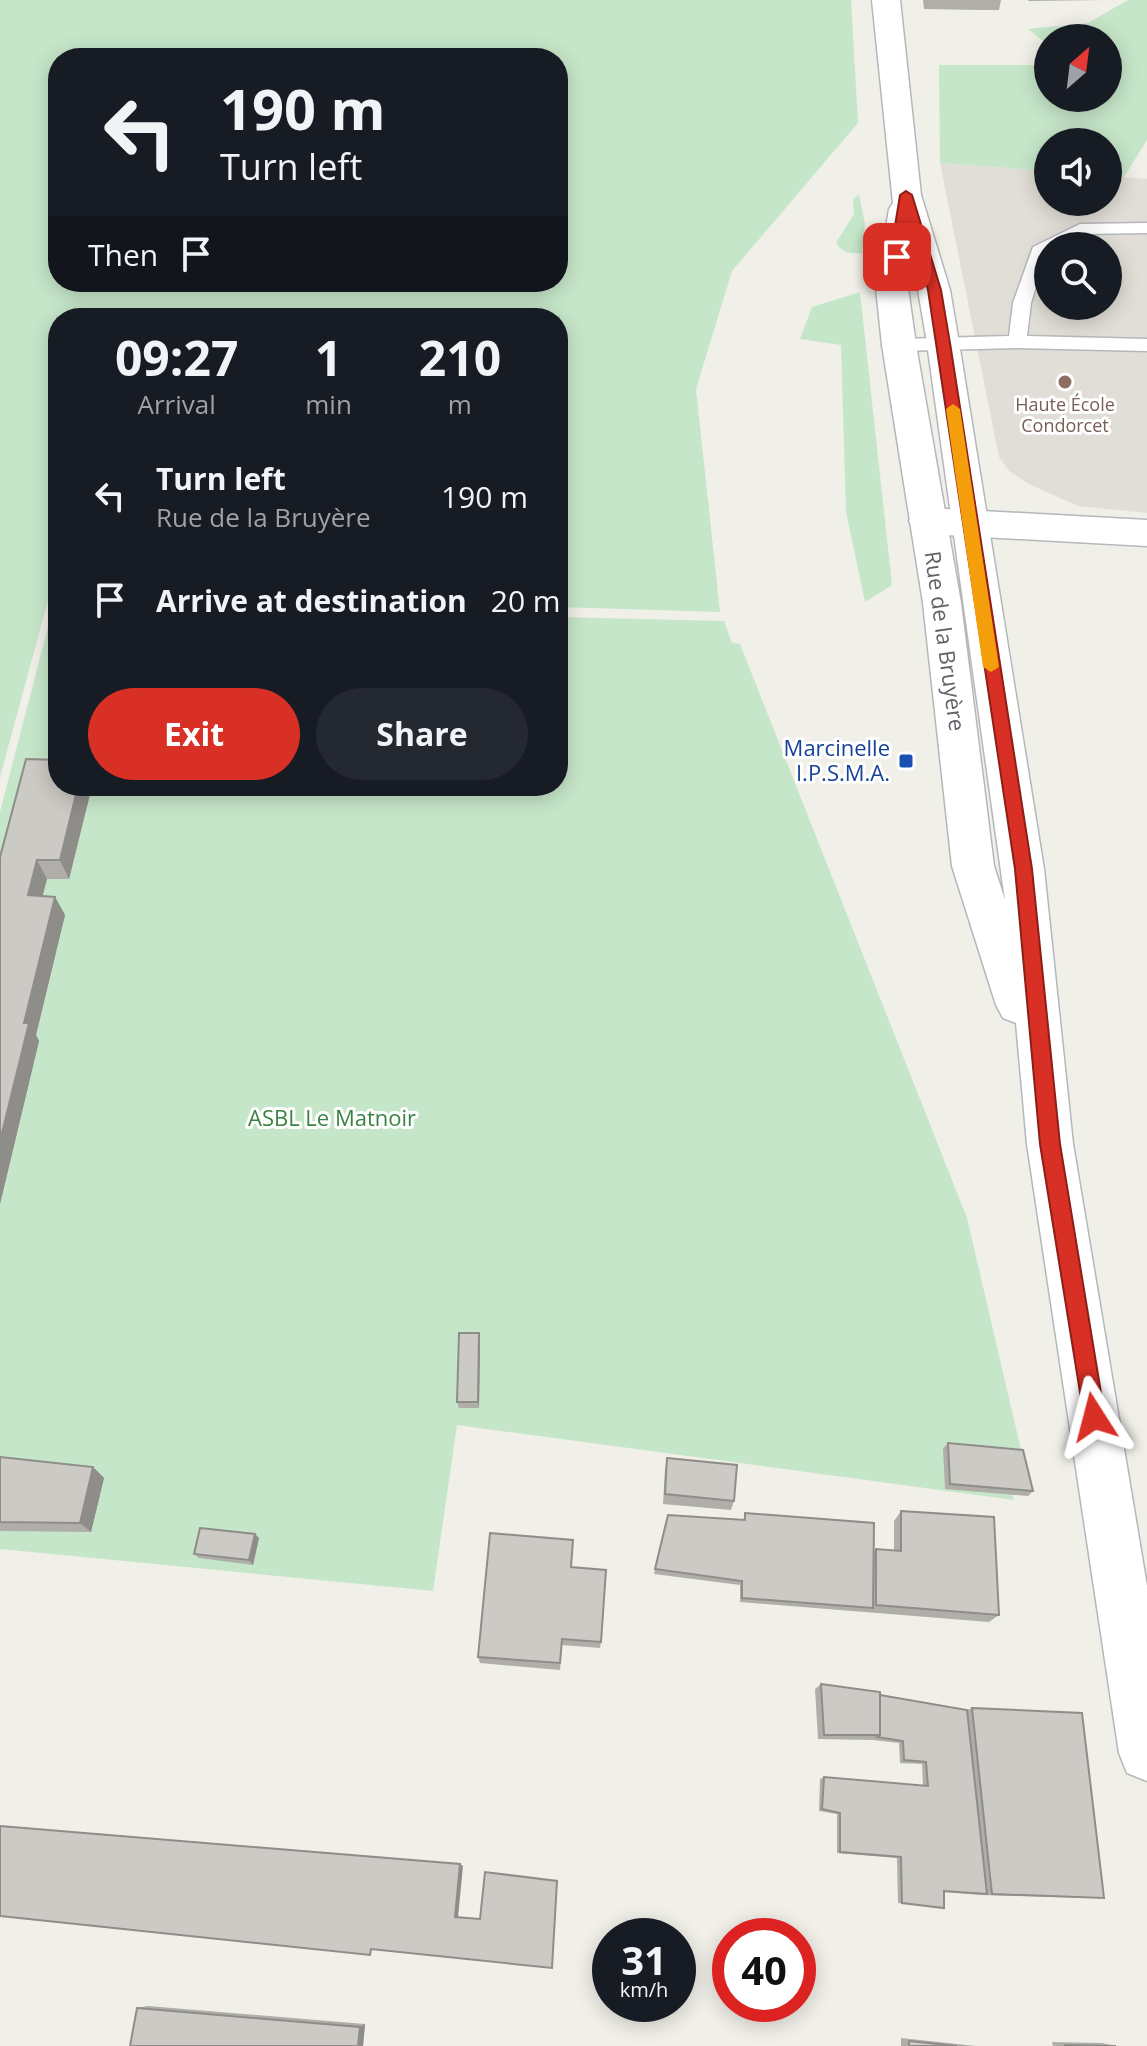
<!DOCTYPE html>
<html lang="en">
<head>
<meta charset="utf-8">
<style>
  body { margin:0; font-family:"Open Sans",sans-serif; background:#242831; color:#f1f3f6; height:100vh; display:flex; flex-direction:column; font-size:30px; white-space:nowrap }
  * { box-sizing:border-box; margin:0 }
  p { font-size:26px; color:#9ea1a6 }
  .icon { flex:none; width:44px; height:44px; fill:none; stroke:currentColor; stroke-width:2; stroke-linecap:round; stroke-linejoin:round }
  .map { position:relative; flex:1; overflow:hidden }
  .panel { position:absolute; left:48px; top:308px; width:520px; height:488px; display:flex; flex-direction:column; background:#171b24; border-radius:32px; box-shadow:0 4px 20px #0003 }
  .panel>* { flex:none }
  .guide { position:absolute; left:48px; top:48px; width:520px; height:244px; border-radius:32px; box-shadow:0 4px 20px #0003; background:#171b24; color:#f1f3f6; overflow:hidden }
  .needle { width:52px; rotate:28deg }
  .fabs { position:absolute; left:1034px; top:24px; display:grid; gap:16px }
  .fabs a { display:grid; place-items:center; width:88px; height:88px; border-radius:50%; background:#171b24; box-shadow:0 4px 20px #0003; font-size:40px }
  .speed { position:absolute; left:592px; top:1918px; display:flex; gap:16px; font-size:40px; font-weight:700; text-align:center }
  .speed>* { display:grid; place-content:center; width:104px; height:104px; border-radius:50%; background:#171b24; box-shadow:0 4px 20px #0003; line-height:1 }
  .speed small { font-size:20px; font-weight:400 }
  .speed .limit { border:12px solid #d22; background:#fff; color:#111 }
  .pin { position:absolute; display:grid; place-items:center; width:68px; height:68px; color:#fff; margin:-34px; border-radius:16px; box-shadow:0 4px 12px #0006 }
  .me { position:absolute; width:88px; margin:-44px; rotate:351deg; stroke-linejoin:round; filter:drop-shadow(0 0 6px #0008) }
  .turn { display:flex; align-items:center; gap:28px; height:168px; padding:0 40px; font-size:36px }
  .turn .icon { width:104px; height:104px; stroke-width:2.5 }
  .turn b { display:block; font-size:56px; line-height:68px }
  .then { display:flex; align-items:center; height:76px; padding:0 40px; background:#0003; gap:16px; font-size:30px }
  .eta { display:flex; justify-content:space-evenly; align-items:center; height:136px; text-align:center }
  .eta b { font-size:48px; font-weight:700; line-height:56px }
  .action { display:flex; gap:16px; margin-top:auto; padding:16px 40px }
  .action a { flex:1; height:92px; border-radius:48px; background:#d93025; color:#fff; font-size:32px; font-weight:700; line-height:92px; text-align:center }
  .action a+a { background:#242831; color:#f1f3f6 }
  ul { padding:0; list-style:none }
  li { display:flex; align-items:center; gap:24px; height:104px; padding:0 40px }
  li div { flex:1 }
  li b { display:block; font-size:30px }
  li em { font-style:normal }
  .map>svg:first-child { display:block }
  .education { fill:#e0ded6; fill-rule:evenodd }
  .green { fill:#c6e6c9; fill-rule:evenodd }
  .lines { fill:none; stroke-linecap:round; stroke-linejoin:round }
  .service-casing { stroke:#b5b7bb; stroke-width:3 }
  .minor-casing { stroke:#b5b7bb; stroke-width:3 }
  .tertiary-casing { stroke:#b5b7bb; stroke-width:3 }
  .service { fill:#fff; fill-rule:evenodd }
  .minor { fill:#fff; fill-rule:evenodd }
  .tertiary { fill:#fff; fill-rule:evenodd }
  .wall { fill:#afaea9 }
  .shaded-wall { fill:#8f8d89 }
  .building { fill:#cccac4; stroke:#8f8d89; stroke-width:2 }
  .route { fill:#d93025; stroke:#8d1f18; stroke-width:2 }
  .slow { fill:#f59e0b }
  .education-dot { fill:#8d6e63; stroke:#fff; stroke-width:3 }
  .transit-dot { fill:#1a4fb4; stroke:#fff; stroke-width:3 }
  .labels { text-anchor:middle; stroke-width:6; stroke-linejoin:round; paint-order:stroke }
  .far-education-label { font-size:18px; fill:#785e54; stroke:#fff }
  .street-label { font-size:22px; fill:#5f6267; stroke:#fff }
  .transit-label { font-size:22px; fill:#164399; stroke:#fff; text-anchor:end }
  .park-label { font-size:22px; fill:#3a8344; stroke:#fff }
</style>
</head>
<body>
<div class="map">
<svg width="1147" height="2046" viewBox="0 0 1147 2046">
  <rect width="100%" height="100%" fill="#f0efe8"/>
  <path class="education" d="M940 163 1048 171V202H1108V176L1147 179V513L1078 506 1029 484 1009 471 999 457ZM1048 246H1108V306H1048Z"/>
  <g class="green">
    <path d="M0 0H851L858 123 732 271 696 389 720 612 558 607V318H58V564L0 777ZM558 58V282H58V58Z"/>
    <polygon points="1128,0 1147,0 1147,140 1124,177 1108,176 1108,142 1048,142 1048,171 940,163 939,65 1048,65 1048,98 1108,98 1108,38 1048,38 1048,45 1028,29 1088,23"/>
    <path d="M859 194 865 224 862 253C851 254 842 253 836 243L854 214 853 200Z"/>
    <polygon points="860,292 892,585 865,602 846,512 841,345 800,339 812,307"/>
    <polygon points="58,588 58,786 558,786 558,617 724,621 732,643 740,644 967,1218 1021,1450 999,1448 1014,1500 457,1425 433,1591 0,1549 0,812"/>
  </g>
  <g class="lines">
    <defs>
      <polygon id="service" points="1147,223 1147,233 1083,234 1061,246 1048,246 1031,303 1027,336 1147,339 1147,351 1017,348 899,351 890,345 899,339 1009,336 1013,303 1033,247 1080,224"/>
      <g id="minor">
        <polygon points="892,278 903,281 908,288 916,345 911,353 899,356 887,353 882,345 876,288 881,281"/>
        <polygon points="934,280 945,283 950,290 959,343 955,351 943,354 931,351 927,343 918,290 923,283"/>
        <polygon points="927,508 1147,520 1147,546 927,534 914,530 909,521 914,512"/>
      </g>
      <g id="tertiary">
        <polygon points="872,0 900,0 921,195 950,290 945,297 934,300 923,297 911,266 908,288 903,295 892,298 881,295 876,288 889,209 893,203"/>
        <polygon points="943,332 955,335 959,343 1044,869 1073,1144 1147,1586 1147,1781 1127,1773 1119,1753 1027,1144 1016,1023 1003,1018 996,1005 952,866 923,603 882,345 887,337 899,334 911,337 916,345 961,603 994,866 1005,900 927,343 931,335"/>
      </g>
    </defs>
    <use href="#service" class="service-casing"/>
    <use href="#minor" class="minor-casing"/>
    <use href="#tertiary" class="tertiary-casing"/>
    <use href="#service" class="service"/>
    <use href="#minor" class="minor"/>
    <use href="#tertiary" class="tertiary"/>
  </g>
  <g class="wall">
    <polygon points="923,0 1001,0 999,10 981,10 924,9"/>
    <polygon points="1028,0 1105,0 1029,1"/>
    <polygon points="58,786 92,786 69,879 47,879 42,896 55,897 65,915 36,1035 39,1041 0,1204 0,857"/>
    <polygon points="480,1339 479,1408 459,1408 457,1402"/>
    <polygon points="948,1443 1033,1491 1028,1496 945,1489 943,1448"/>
    <polygon points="0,1457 93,1467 104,1478 91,1532 0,1531"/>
    <polygon points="667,1458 734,1501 731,1510 663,1504 665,1469"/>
    <polygon points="901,1511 999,1615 989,1622 740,1602 740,1585 654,1574 668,1515 743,1520 745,1513 874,1551 876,1549 894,1550 894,1521"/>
    <polygon points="255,1534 259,1538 253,1565 199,1558 194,1554"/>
    <polygon points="573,1540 571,1567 601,1642 600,1648 562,1645 560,1670 480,1663 478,1657"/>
    <polygon points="821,1684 880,1695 967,1710 972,1708 1104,1898 1091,1898 981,1895 944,1892 944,1908 898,1903 897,1858 837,1853 837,1814 819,1811 820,1779 824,1777 923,1786 922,1764 900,1763 899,1743 873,1740 818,1739 815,1689"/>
    <polygon points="148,2006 365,2024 363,2046 130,2046 137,2008"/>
    <polygon points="901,2038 976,2046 901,2046"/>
    <polygon points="1052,2042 1102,2043 1116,2046 1053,2046"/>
  </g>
  <g class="shaded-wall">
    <polygon points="78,786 92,786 69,879 60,860"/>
    <polygon points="37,860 47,879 38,914 28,895"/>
    <polygon points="55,897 65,915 36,1035 39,1041 0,1204 0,1141 24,1023"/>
    <polygon points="479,1333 480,1339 479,1408 478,1402"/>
    <polygon points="93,1467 104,1478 91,1532 80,1523"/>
    <polygon points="255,1534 259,1538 253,1565 249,1560"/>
    <polygon points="460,1864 463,1866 458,1917 455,1917"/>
    <polygon points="365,2024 363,2046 358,2046 360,2027"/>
  </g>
  <g class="building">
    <polygon points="26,759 58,760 58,786 78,786 60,860 37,860 28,895 55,897 24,1023 29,1023 0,1141 0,857"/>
    <polygon points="459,1333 479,1333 478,1402 457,1402"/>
    <polygon points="948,1443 1023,1450 1033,1491 950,1484"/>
    <polygon points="0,1457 93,1467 80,1523 0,1522"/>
    <polygon points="667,1458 737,1465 734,1501 665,1494"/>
    <polygon points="901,1511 994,1517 999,1615 876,1605 876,1549 901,1551"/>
    <polygon points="745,1513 874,1523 873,1608 742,1598 742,1581 655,1569 668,1515 745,1520"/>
    <polygon points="200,1528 255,1534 249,1560 194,1554"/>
    <polygon points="490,1533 573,1540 571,1567 606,1570 601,1642 562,1639 560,1663 478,1657"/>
    <polygon points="821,1684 880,1692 880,1735 824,1735"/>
    <polygon points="880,1695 967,1710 987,1894 944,1891 944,1908 902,1903 901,1857 840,1852 840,1813 822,1809 824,1777 928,1786 926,1762 904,1760 903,1741 877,1737 880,1735"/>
    <polygon points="972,1708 1082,1713 1104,1898 992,1894"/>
    <polygon points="0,1826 460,1864 455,1917 480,1919 485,1872 557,1881 552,1968 371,1949 370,1955 0,1916"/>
    <polygon points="137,2008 360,2027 358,2046 130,2046"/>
    <polygon points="909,2041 957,2046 909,2046"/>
    <polygon points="1065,2045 1116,2046 1065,2046"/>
  </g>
  <polygon class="route" points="906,191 912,195 941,290 950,343 1032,869 1060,1144 1105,1417 1102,1424 1094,1427 1087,1424 1084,1417 1040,1144 1015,869 928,290 908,224 904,257 897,261 890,257 900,195"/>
  <polygon class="slow" points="953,404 960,409 999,667 991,672 983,667 946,409"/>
  <circle class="education-dot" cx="1065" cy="382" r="8"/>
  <rect class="transit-dot" x="898" y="753" width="16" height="16" rx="4"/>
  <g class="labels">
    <g class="far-education-label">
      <text x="1065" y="411">Haute École<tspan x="1065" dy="21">Condorcet</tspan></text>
    </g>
    <g class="street-label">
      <text transform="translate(945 641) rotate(82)" y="8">Rue de la Bruyère</text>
    </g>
    <g class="transit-label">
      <text x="890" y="756">Marcinelle<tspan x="890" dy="25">I.P.S.M.A.</tspan></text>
    </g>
    <g class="park-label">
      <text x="332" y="1126">ASBL Le Matnoir</text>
    </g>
  </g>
</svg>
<div class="fabs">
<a><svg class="needle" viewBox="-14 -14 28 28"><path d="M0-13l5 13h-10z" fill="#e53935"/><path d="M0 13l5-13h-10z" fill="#9ea1a6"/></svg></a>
<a><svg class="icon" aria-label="sound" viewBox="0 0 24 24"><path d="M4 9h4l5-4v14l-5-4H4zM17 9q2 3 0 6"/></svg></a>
<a><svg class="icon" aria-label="search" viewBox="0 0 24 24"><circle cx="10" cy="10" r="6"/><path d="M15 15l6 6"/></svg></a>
</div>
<div class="speed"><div>31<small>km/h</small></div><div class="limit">40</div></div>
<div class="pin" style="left:897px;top:257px;background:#d93025"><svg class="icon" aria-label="arrive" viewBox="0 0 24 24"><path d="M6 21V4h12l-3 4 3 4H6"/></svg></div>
<svg class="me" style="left:1094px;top:1417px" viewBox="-20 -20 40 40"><path d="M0-17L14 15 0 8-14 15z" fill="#d93025" stroke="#fff" stroke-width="4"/></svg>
<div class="guide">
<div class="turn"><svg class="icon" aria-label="left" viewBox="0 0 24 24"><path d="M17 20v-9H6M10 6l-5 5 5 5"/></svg><div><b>190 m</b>Turn left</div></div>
<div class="then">Then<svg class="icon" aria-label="arrive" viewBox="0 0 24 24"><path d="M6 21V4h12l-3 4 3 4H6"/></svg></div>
</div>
<section class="panel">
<div class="eta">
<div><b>09:27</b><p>Arrival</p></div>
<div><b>1</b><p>min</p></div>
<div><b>210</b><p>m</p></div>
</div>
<ul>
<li><svg class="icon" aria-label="left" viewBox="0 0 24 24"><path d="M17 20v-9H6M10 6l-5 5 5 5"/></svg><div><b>Turn left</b><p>Rue de la Bruyère</p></div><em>190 m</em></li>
<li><svg class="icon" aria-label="arrive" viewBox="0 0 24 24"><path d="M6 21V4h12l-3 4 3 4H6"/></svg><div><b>Arrive at destination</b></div><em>20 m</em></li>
</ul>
<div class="action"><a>Exit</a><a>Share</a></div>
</section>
</div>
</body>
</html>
